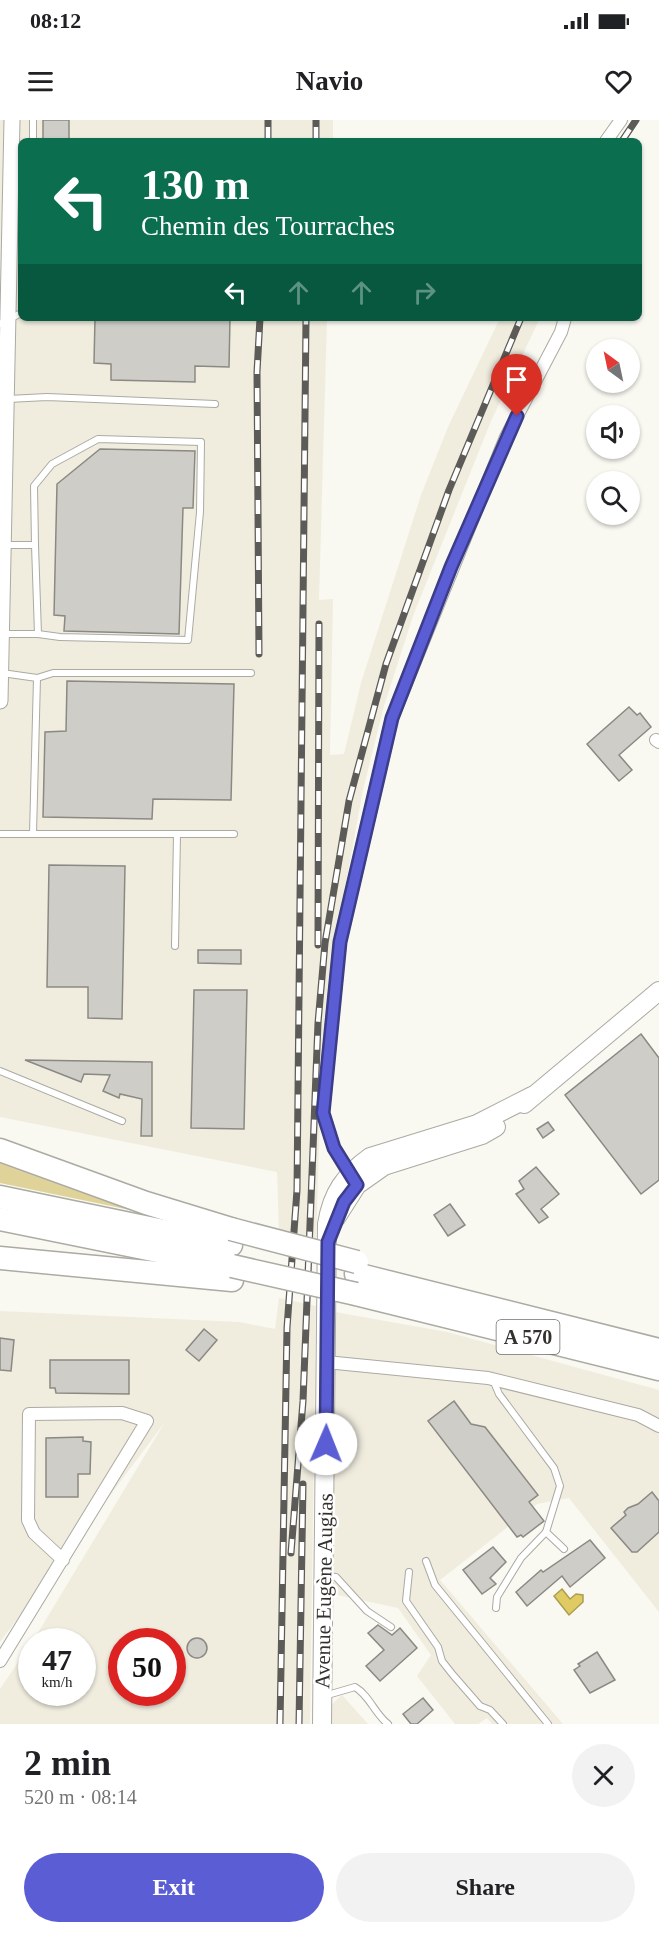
<!DOCTYPE html>
<html lang="en">
<head>
<meta charset="utf-8">
<style>
  body { margin:0; font-family:"Times New Roman",serif; background:#f2f2f2; color:#202124; height:100vh; display:flex; flex-direction:column; font-size:22px; white-space:nowrap }
  * { box-sizing:border-box; margin:0 }
  p { font-size:20px; color:#757577 }
  .icon { flex:none; width:33px; height:33px; fill:none; stroke:currentColor; stroke-width:2; stroke-linecap:round; stroke-linejoin:round }
  .map { position:relative; height:1604px; overflow:hidden }
  .drawer { display:flex; flex-direction:column; background:#fff; flex:1 }
  .drawer>* { flex:none }
  .hud { position:absolute; left:18px; top:18px; width:624px; height:183px; border-radius:9px; box-shadow:0 2px 4px #0004; background:#0b6e4f; color:#fff; overflow:hidden }
  .needle { width:39px; rotate:327deg }
  .tools { position:absolute; left:586px; top:219px; display:grid; gap:12px }
  .tools a { display:grid; place-items:center; width:54px; height:54px; border-radius:50%; background:#fff; box-shadow:0 2px 4px #0004; font-size:30px }
  .speed { position:absolute; left:18px; top:1508px; display:flex; gap:12px; font-size:30px; font-weight:700; text-align:center }
  .speed>* { display:grid; place-content:center; width:78px; height:78px; border-radius:50%; background:#fff; box-shadow:0 2px 4px #0004; line-height:1 }
  .speed small { font-size:15px; font-weight:400 }
  .speed .limit { border:9px solid #d22; background:#fff; color:#111 }
  .pin { position:absolute; display:grid; place-items:center; width:51px; height:51px; color:#fff; margin:-62px -26px; border-radius:50% 50% 50% 0; rotate:-45deg; box-shadow:0 0 6px #0007 }
  .pin .icon { rotate:45deg }
  .me { position:absolute; width:66px; margin:-33px; rotate:1deg; stroke-linejoin:round; filter:drop-shadow(0 0 4px #0008) }
  .turn { display:flex; align-items:center; gap:21px; height:126px; padding:0 24px; font-size:27px }
  .turn .icon { width:78px; height:78px; stroke-width:2.5 }
  .turn b { display:block; font-size:42px; line-height:51px }
  .lanes { display:flex; align-items:center; height:57px; padding:0 24px; background:#0003; justify-content:center; gap:30px; direction:ltr }
  .lanes .off { opacity:.35 }
  .round { display:grid; place-items:center; flex:none; width:63px; height:63px; border-radius:32px; background:#f2f2f2 }
  .head { display:flex; align-items:center; justify-content:space-between; height:102px; padding:0 24px }
  h1 { font-size:36px; font-weight:700; line-height:45px }
  .action { display:flex; gap:12px; margin-top:auto; padding:12px 24px }
  .action a { flex:1; height:69px; border-radius:36px; background:#5b5dd4; color:#fff; font-size:24px; font-weight:700; line-height:69px; text-align:center }
  .action a+a { background:#f2f2f2; color:#202124 }
  .status { display:flex; justify-content:space-between; align-items:center; height:42px; padding:0 30px; background:#fff; direction:ltr }
  .status svg { height:16px; fill:currentColor }
  header { display:flex; justify-content:space-between; align-items:center; height:78px; padding:0 24px; background:#fff; font-size:27px; font-weight:700 }
  .map>svg:first-child { display:block }
  .built { fill:#f0eddf; fill-rule:evenodd }
  .green { fill:#dfd39a }
  .water { fill:#e0cb63; stroke:#ac9d53; stroke-width:1.5 }
  .building { fill:#cecdc7; stroke:#8a8983; stroke-width:1.5 }
  .lines { fill:none; stroke-linecap:round; stroke-linejoin:round }
  .service-casing { stroke:#abaaa3; stroke-width:8 }
  .minor-casing { stroke:#abaaa3; stroke-width:14 }
  .tertiary-casing { stroke:#abaaa3; stroke-width:17 }
  .secondary-casing { stroke:#abaaa3; stroke-width:20 }
  .motorway-casing { stroke:#abaaa3; stroke-width:25 }
  .service { stroke:#fff; stroke-width:6 }
  .minor { stroke:#fff; stroke-width:12 }
  .tertiary { stroke:#fff; stroke-width:15 }
  .secondary { stroke:#fff; stroke-width:18 }
  .motorway { stroke:#fff; stroke-width:22 }
  .rail-casing { stroke:#5c5b57; stroke-width:7 }
  .rail { stroke:#fff; stroke-width:4.5; stroke-dasharray:14; stroke-linecap:butt }
  .motorway-bridge-casing { stroke:#abaaa3; stroke-width:25; stroke-linecap:butt }
  .motorway-bridge { stroke:#fff; stroke-width:22 }
  .route-casing { stroke:#3b3c8a; stroke-width:15 }
  .route { stroke:#5b5dd4; stroke-width:10 }
  .labels { text-anchor:middle; stroke-width:5; stroke-linejoin:round; paint-order:stroke }
  .shield { fill:#fff; stroke:#706f6d; stroke-width:1.5 }
  .shield-label { font-size:20px; font-weight:bold; fill:#32312e }
  .street-label { font-size:21px; fill:#32312e; stroke:#fff }
</style>
</head>
<body>
<div class="status"><b>08:12</b><svg viewBox="0 0 49 12"><path d="M0 12V9h3v3zM5 12V6h3v6zM10 12V3h3v9zM15 12V0h3v12zM26 1h20v11H26zM47 4h2v5h-2z"/></svg></div>
<header><svg class="icon" aria-label="menu" viewBox="0 0 24 24"><path d="M4 6h16M4 12h16M4 18h16"/></svg>Navio<svg class="icon" aria-label="heart" viewBox="0 0 24 24"><path d="M12 20l-8-8c-3-5 5-10 8-4 3-6 11-1 8 4z"/></svg></header>
<div class="map">
<svg width="659" height="1604" viewBox="0 0 659 1604">
  <rect width="100%" height="100%" fill="#f9f8f1"/>
  <g class="built">
    <polygon points="0,0 333,0 333,21 21,21 21,198 327,198 319,480 333,479 330,635 344,634 361,563 421,375 448,307 500,198 540,198 491,301 413,496 384,586 363,670 332,839 322,934 316,1122 279,1112 277,1052 0,997"/>
    <path d="M279 1178 316 1186 310 1604H0V1569L31 1523 32 1572H82V1521H33L165 1302 0 1522V1191L239 1202 275 1209ZM122 1521H172V1572H122Z"/>
    <polygon points="335,1192 447,1212 659,1270 659,1492 569,1378 537,1384 440,1460 563,1604 492,1604 487,1598 478,1604 455,1604 417,1556 431,1535 398,1488 333,1474"/>
    <polygon points="342,1575 368,1604 332,1604 332,1584"/>
  </g>
  <polygon class="green" points="0,1040 140,1092 0,1063"/>
  <polygon class="water" points="562,1469 570,1479 576,1474 583,1475 583,1482 569,1495 554,1476"/>
  <g class="building">
    <rect x="43" y="0" width="26" height="21"/>
    <polygon points="95,198 230,198 229,247 195,246 195,262 111,260 111,244 94,243"/>
    <polygon points="100,329 195,331 193,388 183,388 179,514 64,511 65,496 54,495 57,364"/>
    <polygon points="67,561 234,564 231,680 153,679 152,699 43,697 45,612 66,611"/>
    <polygon points="629,587 637,595 640,593 651,607 619,635 632,650 619,661 587,624"/>
    <polygon points="49,745 125,746 122,899 88,898 88,867 47,867"/>
    <polygon points="198,830 241,830 241,844 198,843"/>
    <polygon points="194,870 247,870 244,1009 191,1008"/>
    <polygon points="641,914 659,938 659,1060 641,1074 565,975"/>
    <polygon points="25,940 152,942 152,1016 141,1016 142,979 120,974 119,978 103,971 110,955 84,954 81,962"/>
    <polygon points="548,1002 554,1010 543,1018 537,1009"/>
    <polygon points="536,1047 559,1074 541,1089 548,1097 539,1103 516,1074 524,1069 519,1061"/>
    <polygon points="450,1084 465,1105 448,1116 434,1095"/>
    <polygon points="204,1209 217,1220 199,1241 186,1230"/>
    <polygon points="0,1218 14,1220 11,1251 0,1250"/>
    <polygon points="50,1240 129,1240 129,1274 56,1273 55,1268 50,1268"/>
    <polygon points="454,1281 471,1304 485,1307 538,1375 529,1382 544,1401 523,1417 521,1415 517,1417 428,1301"/>
    <polygon points="83,1317 83,1321 91,1322 90,1354 78,1354 78,1377 46,1377 46,1318"/>
    <polygon points="652,1372 659,1381 659,1412 637,1432 632,1432 611,1408 626,1395 624,1392 628,1388 638,1384"/>
    <polygon points="590,1420 605,1438 570,1467 562,1456 527,1486 516,1472 541,1450 543,1452"/>
    <polygon points="493,1427 506,1442 490,1458 496,1464 482,1474 463,1450"/>
    <polygon points="378,1505 392,1515 400,1508 417,1528 380,1561 366,1546 384,1530 368,1513"/>
    <circle cx="197" cy="1528" r="10"/>
    <polygon points="597,1532 615,1560 590,1573 574,1550 580,1546 578,1544"/>
    <polygon points="423,1578 433,1590 417,1604 411,1604 403,1594"/>
  </g>
  <g class="lines">
    <defs>
      <g id="service">
        <polyline points="33,21 33,0"/>
        <polyline points="0,204 21,193"/>
        <polyline points="8,279 47,277 215,284"/>
        <polyline points="35,425 34,366 52,344 98,319 201,322 200,392 188,520 60,517 38,514"/>
        <polyline points="2,514 38,514 35,425 5,425"/>
        <polyline points="37,558 53,553 251,553"/>
        <polyline points="0,714 33,714 37,558 2,553"/>
        <polyline points="33,714 234,714"/>
        <polyline points="175,826 177,714"/>
        <polyline points="0,951 122,1001"/>
        <polyline points="493,1260 499,1274 554,1348 560,1366 546,1412 521,1438 497,1477 496,1488"/>
        <polyline points="546,1412 564,1429"/>
        <polyline points="426,1441 435,1465 548,1604"/>
        <polyline points="409,1452 406,1481 438,1527 442,1541 453,1555 480,1586 490,1590 503,1604"/>
        <polyline points="326,1456 336,1457 367,1491 391,1507"/>
        <path d="M324 1576 355 1567C370 1576 374 1593 388 1604"/>
      </g>
      <g id="minor">
        <polyline points="606,21 621,0"/>
        <polyline points="656,620 659,622"/>
        <polyline points="352,1059 334,1028 323,993 340,822 392,598 506,317 561,212 565,198"/>
        <polyline points="326,1242 488,1258 638,1295 659,1306"/>
        <polyline points="0,1541 147,1301 122,1293 29,1294 28,1400 34,1413 63,1440"/>
      </g>
      <polyline id="tertiary" points="0,581 12,0"/>
      <g id="secondary">
        <polyline points="524,984 659,871"/>
        <polyline points="336,1098 357,1065 384,1046 482,1015 496,1007"/>
        <path d="M322 1604 327 1104C332 1073 345 1055 370 1037L477 1004 532 976"/>
      </g>
      <g id="motorway">
        <polyline points="0,1030 146,1083 231,1109"/>
        <polyline points="0,1077 231,1125"/>
        <polyline points="0,1099 232,1146"/>
        <polyline points="0,1138 232,1160"/>
        <polyline points="356,1154 659,1230"/>
        <polyline points="356,1174 659,1249"/>
      </g>
    </defs>
    <use href="#service" class="service-casing"/>
    <use href="#minor" class="minor-casing"/>
    <use href="#tertiary" class="tertiary-casing"/>
    <use href="#secondary" class="secondary-casing"/>
    <use href="#motorway" class="motorway-casing"/>
    <use href="#service" class="service"/>
    <use href="#minor" class="minor"/>
    <use href="#tertiary" class="tertiary"/>
    <use href="#secondary" class="secondary"/>
    <use href="#motorway" class="motorway"/>
    <defs>
      <g id="rail">
        <polyline points="268,21 268,0"/>
        <polyline points="316,21 316,0"/>
        <polyline points="622,21 636,0"/>
        <polyline points="259,534 257,252 260,198"/>
        <polyline points="318,825 319,504"/>
        <polyline points="291,1433 303,1281 318,903 325,823 349,681 386,544 449,370 521,198"/>
        <polyline points="280,1604 287,1208 297,1070 306,198"/>
        <polyline points="299,1604 303,1364"/>
      </g>
    </defs>
    <use href="#rail" class="rail-casing"/>
    <use href="#rail" class="rail"/>
    <defs>
      <g id="motorway-bridge">
        <polyline points="231,1109 357,1142"/>
        <polyline points="232,1146 356,1174"/>
      </g>
    </defs>
    <use href="#motorway-bridge" class="motorway-bridge-casing"/>
    <use href="#motorway-bridge" class="motorway-bridge"/>
  </g>
  <g class="lines">
    <defs>
      <polyline id="route" points="326,1324 328,1122 344,1082 357,1065 334,1028 323,993 340,822 392,598 451,447 517,296"/>
    </defs>
    <use href="#route" class="route-casing"/>
    <use href="#route" class="route"/>
  </g>
  <g class="labels">
    <rect class="shield" x="496.5" y="1200" width="63" height="34" rx="4.5"/>
    <g class="shield-label">
      <text x="528" y="1224">A 570</text>
    </g>
    <g class="street-label">
      <text transform="translate(324 1471) rotate(-89)" y="7">Avenue Eugène Augias</text>
    </g>
  </g>
</svg>
<div class="tools">
<a><svg class="needle" viewBox="-14 -14 28 28"><path d="M0-13l5 13h-10z" fill="#e53935"/><path d="M0 13l5-13h-10z" fill="#757577"/></svg></a>
<a><svg class="icon" aria-label="sound" viewBox="0 0 24 24"><path d="M4 9h4l5-4v14l-5-4H4zM17 9q2 3 0 6"/></svg></a>
<a><svg class="icon" aria-label="search" viewBox="0 0 24 24"><circle cx="10" cy="10" r="6"/><path d="M15 15l6 6"/></svg></a>
</div>
<div class="speed"><div>47<small>km/h</small></div><div class="limit">50</div></div>
<div class="pin" style="left:517px;top:296px;background:#d93025"><svg class="icon" aria-label="arrive" viewBox="0 0 24 24"><path d="M6 21V4h12l-3 4 3 4H6"/></svg></div>
<svg class="me" style="left:326px;top:1324px" viewBox="-20 -20 40 40"><circle r="19" fill="#fff"/><path d="M0-13L10 11 0 6-10 11z" fill="#5b5dd4"/></svg>
<div class="hud">
<div class="turn"><svg class="icon" aria-label="left" viewBox="0 0 24 24"><path d="M17 20v-9H6M10 6l-5 5 5 5"/></svg><div><b>130 m</b>Chemin des Tourraches</div></div>
<div class="lanes"><svg class="icon" aria-label="left" viewBox="0 0 24 24"><path d="M17 20v-9H6M10 6l-5 5 5 5"/></svg><svg class="icon off" aria-label="ahead" viewBox="0 0 24 24"><path d="M12 20V5M6 11l6-6 6 6"/></svg><svg class="icon off" aria-label="ahead" viewBox="0 0 24 24"><path d="M12 20V5M6 11l6-6 6 6"/></svg><svg class="icon off" aria-label="right" viewBox="0 0 24 24"><path d="M7 20v-9h11M14 6l5 5-5 5"/></svg></div>
</div>
</div>
<section class="drawer">
<div class="head"><div><h1>2 min</h1><p>520 m · 08:14</p></div><a class="round"><svg class="icon" aria-label="close" viewBox="0 0 24 24"><path d="M6 6l12 12M18 6L6 18"/></svg></a></div>
<div class="action"><a>Exit</a><a>Share</a></div>
</section>
</body>
</html>
